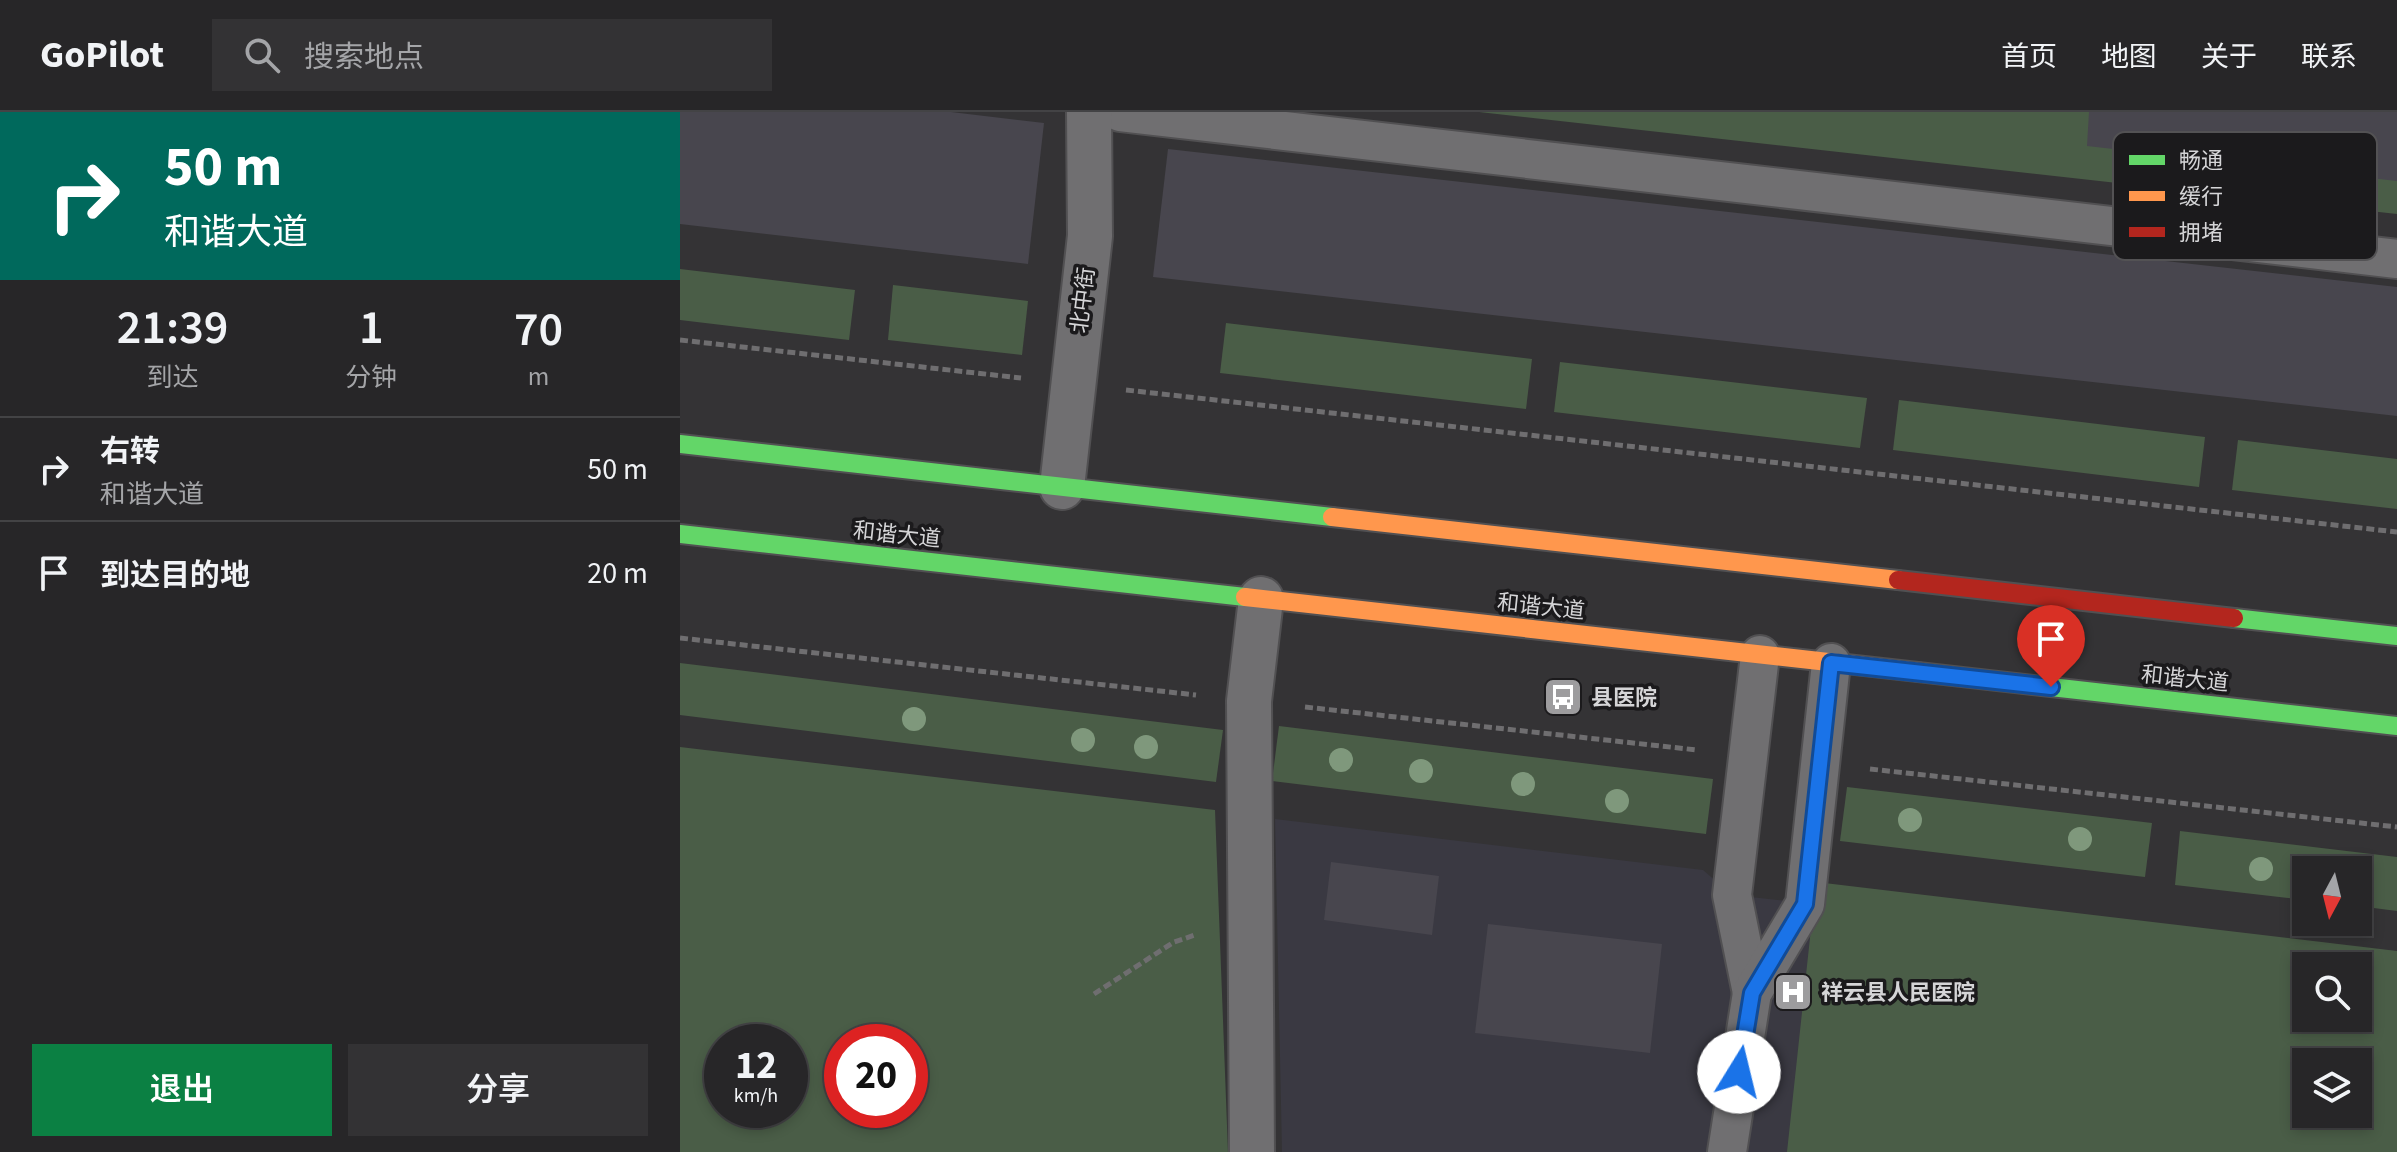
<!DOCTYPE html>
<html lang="zh">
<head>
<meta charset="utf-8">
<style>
  body { margin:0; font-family:"Source Sans 3","Noto Sans SC",sans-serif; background:#333234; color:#f1f3f6; height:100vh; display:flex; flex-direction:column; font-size:30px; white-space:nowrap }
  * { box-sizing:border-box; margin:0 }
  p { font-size:26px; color:#a4a5a8 }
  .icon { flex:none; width:44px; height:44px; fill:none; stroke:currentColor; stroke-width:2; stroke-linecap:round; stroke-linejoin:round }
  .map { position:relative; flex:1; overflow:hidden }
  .side { display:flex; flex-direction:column; background:#272628; width:680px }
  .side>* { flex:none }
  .guide { background:#00695c; color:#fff; overflow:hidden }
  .needle { width:52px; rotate:187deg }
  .controls { position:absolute; left:1612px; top:744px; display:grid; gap:16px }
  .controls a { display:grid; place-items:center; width:80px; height:80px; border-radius:0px; background:#272628; box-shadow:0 4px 12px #0003,0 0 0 2px #434345; font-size:40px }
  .speed { position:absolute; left:24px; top:912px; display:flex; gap:16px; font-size:40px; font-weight:700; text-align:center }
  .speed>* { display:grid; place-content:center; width:104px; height:104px; border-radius:50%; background:#272628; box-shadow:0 4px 12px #0003,0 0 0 2px #434345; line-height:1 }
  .speed small { font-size:20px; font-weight:400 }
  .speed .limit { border:12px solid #d22; background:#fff; color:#111 }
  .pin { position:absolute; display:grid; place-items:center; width:68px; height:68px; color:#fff; margin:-82px -34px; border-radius:50% 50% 50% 0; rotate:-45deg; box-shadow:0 0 8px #0007 }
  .pin .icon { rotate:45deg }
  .me { position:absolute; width:88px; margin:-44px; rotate:9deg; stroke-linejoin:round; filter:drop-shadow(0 0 6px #0008) }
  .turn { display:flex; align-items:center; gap:28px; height:168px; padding:0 32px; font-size:36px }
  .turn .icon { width:104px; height:104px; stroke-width:2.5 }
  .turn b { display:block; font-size:56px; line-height:68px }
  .eta { display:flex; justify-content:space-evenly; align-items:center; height:136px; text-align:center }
  .eta b { font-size:48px; font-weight:600; line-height:56px }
  .cta { display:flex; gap:16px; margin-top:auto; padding:16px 32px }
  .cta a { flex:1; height:92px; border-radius:0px; background:#0b8043; color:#fff; font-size:32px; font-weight:600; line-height:92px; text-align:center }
  .cta a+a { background:#333234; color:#f1f3f6 }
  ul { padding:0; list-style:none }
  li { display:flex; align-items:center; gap:24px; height:104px; padding:0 32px; border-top:2px solid #434345 }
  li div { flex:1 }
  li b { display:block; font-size:30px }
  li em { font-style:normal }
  header { display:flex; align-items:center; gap:48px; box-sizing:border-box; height:112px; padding:0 40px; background:#272628; border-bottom:2px solid #434345 }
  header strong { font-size:38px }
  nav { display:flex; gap:44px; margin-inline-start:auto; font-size:28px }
  .search { width:560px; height:72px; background:#333234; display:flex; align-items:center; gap:20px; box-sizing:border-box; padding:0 28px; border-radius:0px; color:#a4a5a8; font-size:30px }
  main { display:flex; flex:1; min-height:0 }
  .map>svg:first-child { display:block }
  .built { fill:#3a3942; fill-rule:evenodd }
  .green { fill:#4a5d47; fill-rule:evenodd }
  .building { fill:#48464e }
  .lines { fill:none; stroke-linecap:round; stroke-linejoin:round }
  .lane-casing { stroke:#515052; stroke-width:42 }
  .street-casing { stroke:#515052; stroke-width:48 }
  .fast-casing { stroke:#515052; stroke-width:22 }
  .slow-casing { stroke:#515052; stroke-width:22 }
  .jam-casing { stroke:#515052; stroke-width:22 }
  .path { stroke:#6f6e70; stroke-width:5; stroke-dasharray:8 4; stroke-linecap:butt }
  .lane { stroke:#706f71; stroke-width:38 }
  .street { stroke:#706f71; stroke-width:44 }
  .fast { stroke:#63d668; stroke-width:18 }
  .slow { stroke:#ff974d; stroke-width:18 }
  .jam { stroke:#b3261e; stroke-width:18 }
  .tree { fill:#7f987c }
  .route-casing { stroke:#114b97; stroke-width:20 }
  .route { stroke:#1a73e8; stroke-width:14 }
  .labels { text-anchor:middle; stroke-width:7; stroke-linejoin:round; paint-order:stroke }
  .street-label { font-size:22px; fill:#d5d5d7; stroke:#1b1a1c }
  .poi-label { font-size:22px; font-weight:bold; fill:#d5d5d7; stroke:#1b1a1c; text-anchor:start }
  .key { fill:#1b1a1c; stroke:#535254; stroke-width:2 }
  .key-label { font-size:22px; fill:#d5d5d7 }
</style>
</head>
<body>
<header>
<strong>GoPilot</strong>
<div class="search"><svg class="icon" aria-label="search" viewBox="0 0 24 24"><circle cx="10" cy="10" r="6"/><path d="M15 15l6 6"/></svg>搜索地点</div>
<nav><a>首页</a><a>地图</a><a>关于</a><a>联系</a></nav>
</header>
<main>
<section class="side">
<div class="guide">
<div class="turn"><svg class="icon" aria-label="right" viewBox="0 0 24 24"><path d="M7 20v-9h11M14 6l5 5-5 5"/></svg><div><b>50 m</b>和谐大道</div></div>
</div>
<div class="eta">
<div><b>21:39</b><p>到达</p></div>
<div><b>1</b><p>分钟</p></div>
<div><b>70</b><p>m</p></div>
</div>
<ul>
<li><svg class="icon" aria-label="right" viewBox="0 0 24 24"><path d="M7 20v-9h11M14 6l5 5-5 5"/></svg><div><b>右转</b><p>和谐大道</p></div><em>50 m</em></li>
<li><svg class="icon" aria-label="arrive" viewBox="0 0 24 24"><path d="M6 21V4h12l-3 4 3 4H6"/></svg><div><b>到达目的地</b></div><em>20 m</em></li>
</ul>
<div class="cta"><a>退出</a><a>分享</a></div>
</section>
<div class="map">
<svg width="1717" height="1040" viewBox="0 0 1717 1040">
  <rect width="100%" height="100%" fill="#343335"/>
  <path class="built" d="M595 707 1023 758 1052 783 1124 791 1717 839V1040H602ZM1626 854H1678V906H1626ZM1626 950H1678V1002H1626Z"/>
  <g class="green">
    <polygon points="799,0 1717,0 1717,102"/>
    <polygon points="0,157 175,178 169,228 0,208"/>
    <polygon points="213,173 348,189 342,243 208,228"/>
    <polygon points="546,211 852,247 846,297 540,261"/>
    <polygon points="880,250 1187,286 1180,336 874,300"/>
    <polygon points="1219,288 1525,325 1519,375 1213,338"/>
    <polygon points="1558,328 1717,347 1717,397 1552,378"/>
    <polygon points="0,551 543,618 536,670 0,603"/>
    <polygon points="599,614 1033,667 1026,722 592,669"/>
    <path d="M0 635 535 698 548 1040H0ZM42 930H110V998H42ZM230 930V998H162V930Z"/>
    <polygon points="1167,675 1472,711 1465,765 1160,729"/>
    <polygon points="1500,719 1717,745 1717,799 1678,794 1678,758 1626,758 1626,788 1495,773"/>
    <path d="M1136 770 1717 839V1040H1107ZM1626 854H1678V906H1626ZM1626 950H1678V1002H1626Z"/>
  </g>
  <g class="building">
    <polygon points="0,0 271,0 364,11 348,152 0,112"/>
    <polygon points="1409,0 1717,0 1717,69 1407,34"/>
    <polygon points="488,37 1717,175 1717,304 473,165"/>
    <polygon points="651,750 759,764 752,823 644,808"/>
    <polygon points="808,812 982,832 970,941 795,921"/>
  </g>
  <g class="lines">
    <defs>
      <g id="lane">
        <polyline points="440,0 1717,147"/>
        <polyline points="1072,881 1052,783 1080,543"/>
        <polyline points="1047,1040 1072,881 1125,792 1151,551"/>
      </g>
      <g id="street">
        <polyline points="382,375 410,124 409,0"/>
        <polyline points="572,1040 569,589 581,487"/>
      </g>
      <g id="fast">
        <polyline points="0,332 652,405"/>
        <polyline points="0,422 565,485"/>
        <polyline points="1554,506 1717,524"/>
        <polyline points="1238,560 1717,614"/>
      </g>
      <g id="slow">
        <polyline points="652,405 1218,468"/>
        <polyline points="565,485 1238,560"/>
      </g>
      <polyline id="jam" points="1218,468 1554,506"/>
    </defs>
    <use href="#lane" class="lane-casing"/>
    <use href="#street" class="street-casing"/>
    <use href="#fast" class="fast-casing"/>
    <use href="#slow" class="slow-casing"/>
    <use href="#jam" class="jam-casing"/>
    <g class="path">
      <polyline points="0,228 341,266"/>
      <polyline points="446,278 1717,420"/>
      <polyline points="0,526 516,583"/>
      <polyline points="625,595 1017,638"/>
      <polyline points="1190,657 1717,715"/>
      <polyline points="414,882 494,830 515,823"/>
    </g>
    <use href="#lane" class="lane"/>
    <use href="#street" class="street"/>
    <use href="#fast" class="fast"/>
    <use href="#slow" class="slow"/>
    <use href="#jam" class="jam"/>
  </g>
  <g class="tree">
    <circle cx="234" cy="607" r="12"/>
    <circle cx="403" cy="628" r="12"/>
    <circle cx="466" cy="635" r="12"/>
    <circle cx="661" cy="648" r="12"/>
    <circle cx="741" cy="659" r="12"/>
    <circle cx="843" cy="672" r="12"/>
    <circle cx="937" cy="689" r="12"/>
    <circle cx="1230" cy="708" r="12"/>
    <circle cx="1400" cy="727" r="12"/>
    <circle cx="1581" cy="757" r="12"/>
  </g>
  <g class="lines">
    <defs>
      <polyline id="route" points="1059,960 1072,881 1125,792 1151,551 1371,575"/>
    </defs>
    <use href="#route" class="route-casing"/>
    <use href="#route" class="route"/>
  </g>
  <defs>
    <symbol id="bus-square" viewBox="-11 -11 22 22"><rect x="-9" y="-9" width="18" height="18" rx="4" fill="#9d9c9e" stroke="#1b1a1c"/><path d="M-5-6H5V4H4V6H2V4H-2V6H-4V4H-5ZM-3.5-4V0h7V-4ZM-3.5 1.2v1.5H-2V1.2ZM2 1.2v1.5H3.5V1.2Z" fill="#fff"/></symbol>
    <symbol id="hospital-square" viewBox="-11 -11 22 22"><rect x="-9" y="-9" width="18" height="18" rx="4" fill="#9d9c9e" stroke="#1b1a1c"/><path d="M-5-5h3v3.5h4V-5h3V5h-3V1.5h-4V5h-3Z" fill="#fff"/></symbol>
  </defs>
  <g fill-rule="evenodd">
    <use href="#bus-square" x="861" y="563" width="44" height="44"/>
    <use href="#hospital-square" x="1091" y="858" width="44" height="44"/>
  </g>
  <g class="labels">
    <g class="street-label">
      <text transform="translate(402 188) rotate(-83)" y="8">北中街</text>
      <text transform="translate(217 422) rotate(6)" y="8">和谐大道</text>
      <text transform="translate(861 494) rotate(6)" y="8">和谐大道</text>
      <text transform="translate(1505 566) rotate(6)" y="8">和谐大道</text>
    </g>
    <g class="poi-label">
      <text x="911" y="593">县医院</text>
      <text x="1141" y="888">祥云县人民医院</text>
    </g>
  </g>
  <rect x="1433" y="20" width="264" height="128" rx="12" class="key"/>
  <rect x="1449" y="43" width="36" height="10" fill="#63d668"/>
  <rect x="1449" y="79" width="36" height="10" fill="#ff974d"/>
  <rect x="1449" y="115" width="36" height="10" fill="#b3261e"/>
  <g class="key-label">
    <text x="1499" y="56">畅通</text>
    <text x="1499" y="92">缓行</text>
    <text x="1499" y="128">拥堵</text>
  </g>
</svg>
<div class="controls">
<a><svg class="needle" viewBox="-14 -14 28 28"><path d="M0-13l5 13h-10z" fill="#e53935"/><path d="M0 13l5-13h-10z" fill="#a4a5a8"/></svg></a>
<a><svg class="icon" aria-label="search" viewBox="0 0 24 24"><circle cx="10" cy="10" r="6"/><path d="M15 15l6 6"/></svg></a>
<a><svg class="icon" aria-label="layers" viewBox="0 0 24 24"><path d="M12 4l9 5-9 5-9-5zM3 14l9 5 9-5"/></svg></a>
</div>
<div class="speed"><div>12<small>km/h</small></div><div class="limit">20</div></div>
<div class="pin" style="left:1371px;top:575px;background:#d93025"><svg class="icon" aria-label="arrive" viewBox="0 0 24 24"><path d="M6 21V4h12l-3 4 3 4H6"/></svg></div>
<svg class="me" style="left:1059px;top:960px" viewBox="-20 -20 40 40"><circle r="19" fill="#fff"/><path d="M0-13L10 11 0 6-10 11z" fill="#1a73e8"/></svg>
</div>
</main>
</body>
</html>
